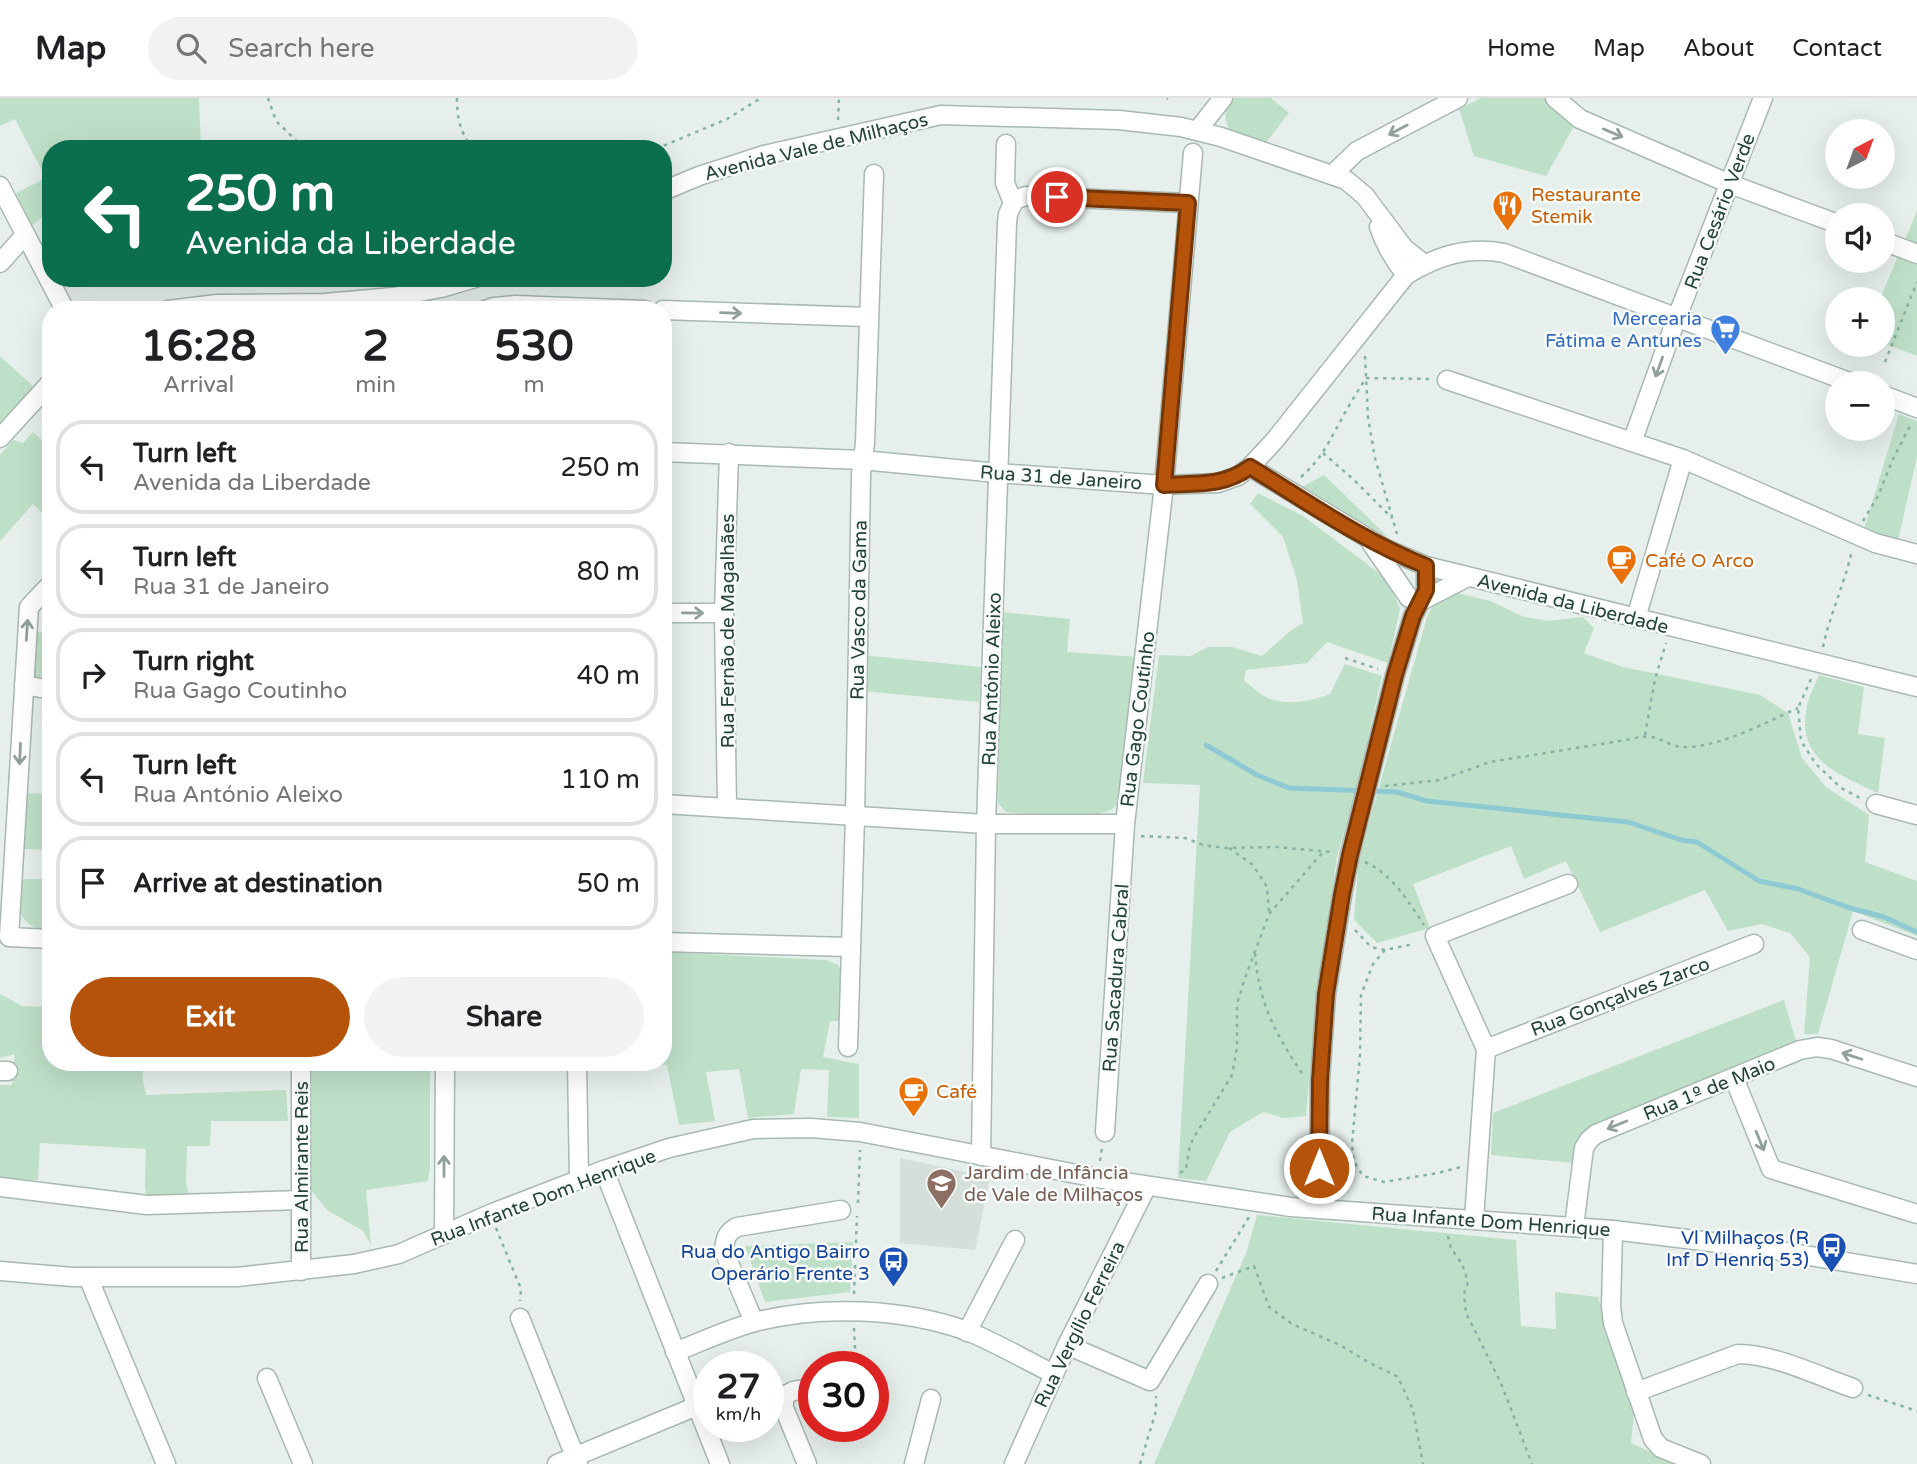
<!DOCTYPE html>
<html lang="en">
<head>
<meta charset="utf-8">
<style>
  body { margin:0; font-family:"Varela Round",sans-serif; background:#f2f2f2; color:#202124; height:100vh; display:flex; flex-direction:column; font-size:26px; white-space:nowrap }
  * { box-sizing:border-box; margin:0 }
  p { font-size:23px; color:#757577 }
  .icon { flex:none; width:38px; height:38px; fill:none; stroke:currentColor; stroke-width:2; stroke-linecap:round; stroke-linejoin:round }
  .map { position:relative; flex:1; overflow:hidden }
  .side { position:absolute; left:42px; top:203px; width:630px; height:770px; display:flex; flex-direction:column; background:#fff; border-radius:28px; box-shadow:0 7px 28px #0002 }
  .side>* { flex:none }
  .banner { position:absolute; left:42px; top:42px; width:630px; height:147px; border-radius:28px; box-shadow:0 7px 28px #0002; background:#0b6e4f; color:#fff; overflow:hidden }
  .needle { width:46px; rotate:41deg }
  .fabs { position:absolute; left:1825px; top:21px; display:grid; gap:14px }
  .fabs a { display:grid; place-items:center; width:70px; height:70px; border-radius:50%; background:#fff; box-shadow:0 7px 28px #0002; font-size:35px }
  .speed { position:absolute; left:693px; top:1253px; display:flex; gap:14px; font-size:35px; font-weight:700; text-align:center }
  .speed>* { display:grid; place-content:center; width:91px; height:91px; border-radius:50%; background:#fff; box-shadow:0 7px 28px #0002; line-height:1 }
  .speed small { font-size:18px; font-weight:400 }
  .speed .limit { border:10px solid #d22; background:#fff; color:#111 }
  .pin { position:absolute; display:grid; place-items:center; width:60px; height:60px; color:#fff; margin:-30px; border:4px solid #fff; border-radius:50%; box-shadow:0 2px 7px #0007 }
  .me { position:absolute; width:77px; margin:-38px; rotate:0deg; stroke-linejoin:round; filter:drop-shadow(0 0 5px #0008) }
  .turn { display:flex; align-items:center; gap:24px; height:147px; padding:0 28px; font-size:32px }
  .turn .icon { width:91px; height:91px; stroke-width:2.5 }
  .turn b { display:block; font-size:49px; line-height:60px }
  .eta { display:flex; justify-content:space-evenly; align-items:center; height:119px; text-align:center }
  .eta b { font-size:42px; font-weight:700; line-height:49px }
  .primary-button { display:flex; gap:14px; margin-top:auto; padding:14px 28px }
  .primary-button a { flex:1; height:80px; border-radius:42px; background:#b45309; color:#fff; font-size:28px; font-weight:700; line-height:80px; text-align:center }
  .primary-button a+a { background:#f2f2f2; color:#202124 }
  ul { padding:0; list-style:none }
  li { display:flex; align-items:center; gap:21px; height:94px; margin:0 14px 10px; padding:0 14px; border:4px solid #e0e0e0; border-radius:28px }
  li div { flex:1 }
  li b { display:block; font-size:26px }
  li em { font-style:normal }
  header { display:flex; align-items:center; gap:42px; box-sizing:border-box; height:98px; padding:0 35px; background:#fff; border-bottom:2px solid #e0e0e0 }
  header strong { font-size:33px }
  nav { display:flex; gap:38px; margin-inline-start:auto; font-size:24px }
  .search { width:490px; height:63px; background:#f2f2f2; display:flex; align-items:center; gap:18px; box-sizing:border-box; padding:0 24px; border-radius:38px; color:#757577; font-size:26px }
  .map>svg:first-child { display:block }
  .built { fill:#d4dfda }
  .green { fill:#bfe0c8 }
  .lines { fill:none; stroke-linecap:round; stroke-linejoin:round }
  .stream { stroke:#8ec9d4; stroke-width:5 }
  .minor-casing { stroke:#a8b8b2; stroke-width:21 }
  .path { stroke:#86b3a5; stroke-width:2.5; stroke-dasharray:3.5 5; stroke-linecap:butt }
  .minor { stroke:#fff; stroke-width:18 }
  .oneway { stroke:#92a09c }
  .route-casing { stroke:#753606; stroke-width:18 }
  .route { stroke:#b45309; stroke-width:12 }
  .labels { text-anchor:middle; stroke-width:5; stroke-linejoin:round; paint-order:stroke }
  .street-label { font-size:19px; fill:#24423a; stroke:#f7fbf9 }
  .food-label { font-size:19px; fill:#c56008; stroke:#f7fbf9; text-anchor:start }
  .shop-label { font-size:19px; fill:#366cbe; stroke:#f7fbf9; text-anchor:end }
  .education-label { font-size:19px; fill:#785e54; stroke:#f7fbf9; text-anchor:start }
  .transit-label { font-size:19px; fill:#164399; stroke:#f7fbf9; text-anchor:end }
</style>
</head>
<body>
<header>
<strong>Map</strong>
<div class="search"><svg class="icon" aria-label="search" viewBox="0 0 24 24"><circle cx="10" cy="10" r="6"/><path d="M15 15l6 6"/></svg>Search here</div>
<nav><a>Home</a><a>Map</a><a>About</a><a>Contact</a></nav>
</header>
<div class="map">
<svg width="1917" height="1366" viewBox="0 0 1917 1366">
  <rect width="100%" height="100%" fill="#e6efeb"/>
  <polygon class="built" points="900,1060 990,1079 975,1152 900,1145"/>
  <g class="green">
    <polygon points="0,0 199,0 201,51 51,51 51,113 32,127 16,95 46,80 15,21 0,28"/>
    <path d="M1234 0H1271L1289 15 1265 46 1230 32C1222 19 1225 11 1234 0Z"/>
    <polygon points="1481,0 1546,0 1574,28 1546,78 1474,58 1459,11"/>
    <polygon points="1917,113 1917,258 1883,245 1883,201 1880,201"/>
    <polygon points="0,258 34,289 0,327"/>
    <polygon points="1899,316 1917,323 1917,359 1898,442 1864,431"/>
    <polygon points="33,334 51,351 51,423 33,406 0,443 0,357 13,342 23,345"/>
    <polygon points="1324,377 1388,439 1300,390"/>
    <path d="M1258 395 1303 418 1387 481 1400 511 1388 565 1327 544 1307 565 1246 572 1244 583C1250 587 1256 593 1262 597 1282 609 1310 604 1330 596L1345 566 1382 578 1355 698 1337 758 1313 939 1306 1018 1284 1020 1263 1014 1230 1034 1206 1083 1178 1080 1200 687 1143 685 1159 557 1190 558 1208 549H1232L1262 558 1289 534 1303 525 1297 482 1283 439 1250 406Z"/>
    <polygon points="1458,495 1490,503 1524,519 1549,523 1583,519 1594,530 1584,555 1623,569 1760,597 1788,615 1802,660 1826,689 1869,717 1865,764 1917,783 1917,838 1853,813 1818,936 1804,936 1810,859 1790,835 1762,826 1728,833 1705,792 1600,834 1566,763 1524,781 1511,748 1413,786 1430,830 1377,845 1354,822 1359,760 1427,519 1434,506"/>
    <polygon points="1002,514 1070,521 1067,554 1139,559 1122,703 1111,712 1087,720 1006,714 998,705"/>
    <polygon points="37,534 51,536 51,587 33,585 29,577"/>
    <polygon points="862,557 981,569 979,604 862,593"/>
    <path d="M1819 577 1864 589 1858 636 1885 640 1878 695C1840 677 1798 663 1806 613 1807 601 1815 588 1819 577Z"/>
    <polygon points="23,695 51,696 51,752 22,751"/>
    <path d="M21 781H51V835C16 827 17 812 21 781Z"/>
    <polygon points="663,854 826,862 838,867 842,874 840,923 830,923 823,959 859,966 859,1020 827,1019 829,972 801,971 794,1016 748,1020 739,971 706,974 715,1023 679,1027 667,967 643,965 663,964"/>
    <polygon points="0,896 22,908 51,909 51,964 142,964 143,982 146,997 286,992 288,1023 211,1023 210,1048 187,1048 186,1086 191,1101 147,1100 145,1088 146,1051 40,1045 38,1082 0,1081 0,987 12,987 15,956 0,960"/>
    <polygon points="1784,902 1797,946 1575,1055 1573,1065 1491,1057 1493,1015"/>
    <polygon points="312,964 430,964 430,1069 428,1083 366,1092 371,1147 363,1133 327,1112 311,1092"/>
    <polygon points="1257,1117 1516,1142 1521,1228 1556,1231 1555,1194 1598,1199 1634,1316 1631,1345 1677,1366 1154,1366 1247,1153"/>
    <polygon points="853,1144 850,1194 765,1204 745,1148"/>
  </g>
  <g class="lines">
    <polyline class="stream" points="1206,647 1257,677 1289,690 1397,694 1427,703 1628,724 1681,742 1697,744 1759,783 1798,791 1850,810 1884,819 1917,834"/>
    <defs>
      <g id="minor">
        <polyline points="1555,0 1580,21 1730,86 1838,126"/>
        <polyline points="1197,33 1223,0"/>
        <polyline points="1332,77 1357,53 1458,0"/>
        <polyline points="0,88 65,212"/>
        <polyline points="663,93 699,78 764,57 941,17 1119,22 1181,29 1221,39 1346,82 1365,98 1404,150 1424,166"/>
        <polyline points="1013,105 1017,101 1026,98 1188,105"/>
        <path d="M1379 129C1385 147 1394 162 1406 177"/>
        <polyline points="1883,143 1917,156"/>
        <polyline points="0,165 25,137"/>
        <polyline points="168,212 217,206 325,205 393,199 441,190 475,180"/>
        <polyline points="485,212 494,209 516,207 645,212"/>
        <polyline points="663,212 868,219"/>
        <polyline points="1447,282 1683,361 1875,445 1917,456"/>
        <polyline points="1883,297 1917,310"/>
        <polyline points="0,340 51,284"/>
        <polyline points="1632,344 1677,219 1763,0"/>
        <path d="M663 354 862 362 998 375 1164 387 1218 385 1238 378 1250 369 1275 342 1406 177C1437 158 1467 148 1504 155L1852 285"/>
        <polyline points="1250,369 1386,451 1426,468 1917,589"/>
        <polyline points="1371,445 1409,500"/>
        <polyline points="51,486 29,509 9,839 51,841"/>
        <polyline points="1421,503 1468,479"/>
        <polyline points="663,515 724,515"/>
        <polyline points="1636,520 1683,361"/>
        <polyline points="24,587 51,592"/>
        <polyline points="663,706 986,726 1125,726"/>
        <polyline points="1876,706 1917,717"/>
        <polyline points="727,710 724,515 729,355"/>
        <polyline points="1862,832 1917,852"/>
        <polyline points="663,844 850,849"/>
        <polyline points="848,949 855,719 861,376 865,345 874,76"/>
        <polyline points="1486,951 1754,846"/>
        <polyline points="577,964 579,1082"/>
        <polyline points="0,973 8,973"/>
        <polyline points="1734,980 1771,1071 1917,1116"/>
        <polyline points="1105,1034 1125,726 1164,387 1193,55"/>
        <polyline points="981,1058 986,726 1007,125 1008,116 1013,105 1005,85 1006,46"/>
        <polyline points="604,1072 720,1366"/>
        <polyline points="0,1089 147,1107 301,1102"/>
        <polyline points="1319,1110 1320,982 1326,896 1342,798 1350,756 1395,577 1413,518 1426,492 1426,468"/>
        <polyline points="1474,1121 1486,951 1435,838 1568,786"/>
        <polyline points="1574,1129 1584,1050 1589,1042 1596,1036 1800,952 1817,949 1831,951 1917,979"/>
        <polyline points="1613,1132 1611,1208 1613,1225 1653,1341 1661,1350 1701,1366"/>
        <polyline points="444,1136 445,964"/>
        <polyline points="0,1173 73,1179 237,1179 354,1166 399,1156 490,1116 604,1072 669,1050 753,1031 811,1030 860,1034 1097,1080 1291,1109 1613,1132 1768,1151 1917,1176"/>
        <polyline points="301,1173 301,964"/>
        <polyline points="88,1179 166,1366"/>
        <polyline points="520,1220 578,1366"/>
        <path d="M754 1224 724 1153C725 1141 726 1135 737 1129L841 1112"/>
        <polyline points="967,1234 1015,1142"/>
        <polyline points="1067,1247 1150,1283 1208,1186"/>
        <path d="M675 1254C701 1244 728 1231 755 1224 821 1207 903 1210 967 1233 995 1244 1027 1263 1054 1276"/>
        <polyline points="267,1280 303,1366"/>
        <path d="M1636 1294 1738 1256C1774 1256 1818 1278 1853 1290"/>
        <polyline points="557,1366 697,1308"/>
        <polyline points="807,1366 784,1310 784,1298 793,1293 814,1290"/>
        <polyline points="914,1366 931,1301"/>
        <polyline points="1014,1366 1067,1247 1147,1088"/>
      </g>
    </defs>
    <use href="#minor" class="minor-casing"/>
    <g class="path">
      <polyline points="268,0 276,23 305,51"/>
      <path d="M457 0C457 21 460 34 473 51"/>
      <polyline points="1167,0 1168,1"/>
      <polyline points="838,22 839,0"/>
      <polyline points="656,51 727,21 761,0"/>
      <polyline points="1365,258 1368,320 1375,360 1397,436"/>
      <polyline points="1885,264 1917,184"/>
      <polyline points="1323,355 1353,381 1392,420"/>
      <path d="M1301 379C1322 360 1327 347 1340 324 1348 309 1357 294 1366 280L1429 281"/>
      <polyline points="1863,423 1878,398 1893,361 1911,326"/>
      <path d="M1823 549C1830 516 1845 485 1852 452"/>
      <polyline points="1345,560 1378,571"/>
      <polyline points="1811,581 1798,610 1801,643 1816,666 1841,690 1860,700"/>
      <polyline points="1645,637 1655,581 1666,545"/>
      <path d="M1385 688 1440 682 1490 664 1632 641C1660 632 1665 651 1689 649 1724 647 1767 624 1798 610"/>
      <polyline points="1141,738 1185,740 1203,747 1224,750 1276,749 1332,754"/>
      <polyline points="1229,750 1253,767 1267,789 1269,814"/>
      <path d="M1365 764C1392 776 1408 803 1424 827"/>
      <polyline points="1355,832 1371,849 1385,852 1414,846"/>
      <polyline points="1385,852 1373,866 1361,897 1360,957 1352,1046 1354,1064 1363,1078 1384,1084 1438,1075 1461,1069"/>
      <path d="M1255 855C1259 906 1275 935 1303 977"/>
      <polyline points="1100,1063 1102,1049"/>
      <polyline points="1180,1075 1186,1071 1190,1047 1196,1036 1232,977 1237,950 1237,906 1245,880 1269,816 1324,753"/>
      <polyline points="1337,1086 1354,1064"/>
      <polyline points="858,1105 860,1052"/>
      <polyline points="496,1130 521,1191 520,1203"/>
      <polyline points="1448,1138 1451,1150 1462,1166 1468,1184 1464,1196 1466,1215 1501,1285 1532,1366"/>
      <polyline points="1216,1173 1249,1119"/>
      <polyline points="1222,1180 1254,1168 1269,1209 1292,1226 1340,1247 1368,1264 1398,1279 1413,1312 1423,1366"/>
      <polyline points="854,1196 857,1118"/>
      <polyline points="854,1230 856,1269"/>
      <polyline points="1868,1297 1917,1313"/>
      <polyline points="1140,1366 1156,1313 1156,1298"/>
    </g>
    <use href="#minor" class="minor"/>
  </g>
  <defs><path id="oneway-shaft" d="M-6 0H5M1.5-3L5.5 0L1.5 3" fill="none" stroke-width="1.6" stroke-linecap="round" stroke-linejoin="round" transform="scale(1.75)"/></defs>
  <g class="oneway">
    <use href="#oneway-shaft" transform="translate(1398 32) rotate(152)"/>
    <use href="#oneway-shaft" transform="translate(1613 35) rotate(23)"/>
    <use href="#oneway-shaft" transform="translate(731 215) rotate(2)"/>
    <use href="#oneway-shaft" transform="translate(1659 269) rotate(110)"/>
    <use href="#oneway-shaft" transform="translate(693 515) rotate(1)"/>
    <use href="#oneway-shaft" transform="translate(27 532) rotate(-86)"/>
    <use href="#oneway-shaft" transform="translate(20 656) rotate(93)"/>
    <use href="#oneway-shaft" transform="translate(1852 958) rotate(-162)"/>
    <use href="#oneway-shaft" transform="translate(1617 1027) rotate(158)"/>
    <use href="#oneway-shaft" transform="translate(1760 1043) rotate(68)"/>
    <use href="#oneway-shaft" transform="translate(444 1068) rotate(-90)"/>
  </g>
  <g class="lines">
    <defs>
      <path id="route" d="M1057 99 1188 105 1164 387C1196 385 1223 389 1250 369 1307 404 1363 443 1426 468V492L1413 518 1395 577 1350 757 1342 797 1326 896 1320 982 1319 1070"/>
    </defs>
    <use href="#route" class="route-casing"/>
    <use href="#route" class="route"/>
  </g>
  <defs>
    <symbol id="restaurant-pin" viewBox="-11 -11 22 30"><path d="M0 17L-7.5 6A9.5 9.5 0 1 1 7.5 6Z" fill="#e8710a" stroke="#f7fbf9"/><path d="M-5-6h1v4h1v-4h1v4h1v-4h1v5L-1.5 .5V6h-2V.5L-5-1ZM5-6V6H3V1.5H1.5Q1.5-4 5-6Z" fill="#fff"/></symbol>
    <symbol id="supermarket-pin" viewBox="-11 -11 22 30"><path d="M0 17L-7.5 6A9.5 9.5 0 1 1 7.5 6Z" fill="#3f7fe0" stroke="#f7fbf9"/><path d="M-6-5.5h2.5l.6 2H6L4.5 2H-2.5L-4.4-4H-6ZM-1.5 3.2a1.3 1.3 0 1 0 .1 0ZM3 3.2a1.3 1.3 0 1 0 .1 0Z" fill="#fff"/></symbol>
    <symbol id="cafe-pin" viewBox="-11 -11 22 30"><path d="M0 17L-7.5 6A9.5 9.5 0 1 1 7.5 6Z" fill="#e8710a" stroke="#f7fbf9"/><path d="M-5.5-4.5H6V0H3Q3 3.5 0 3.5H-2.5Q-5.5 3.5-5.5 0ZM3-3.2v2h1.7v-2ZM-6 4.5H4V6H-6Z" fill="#fff"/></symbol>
    <symbol id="school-pin" viewBox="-11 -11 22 30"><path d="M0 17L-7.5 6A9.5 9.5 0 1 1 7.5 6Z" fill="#8d6e63" stroke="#f7fbf9"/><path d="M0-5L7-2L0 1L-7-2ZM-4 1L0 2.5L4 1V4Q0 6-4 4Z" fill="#fff"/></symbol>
    <symbol id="bus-pin" viewBox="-11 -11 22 30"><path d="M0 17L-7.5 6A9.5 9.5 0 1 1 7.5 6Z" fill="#1a4fb4" stroke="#f7fbf9"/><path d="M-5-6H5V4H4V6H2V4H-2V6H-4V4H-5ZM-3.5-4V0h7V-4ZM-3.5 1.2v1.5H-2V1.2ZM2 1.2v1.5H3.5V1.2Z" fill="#fff"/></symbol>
  </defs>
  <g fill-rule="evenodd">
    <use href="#restaurant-pin" x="1490" y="90" width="35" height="47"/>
    <use href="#supermarket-pin" x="1708" y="214" width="35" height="47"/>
    <use href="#cafe-pin" x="1604" y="444" width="35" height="47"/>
    <use href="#cafe-pin" x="896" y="976" width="35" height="47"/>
    <use href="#school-pin" x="924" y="1068" width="35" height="47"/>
    <use href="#bus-pin" x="1814" y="1132" width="35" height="47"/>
    <use href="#bus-pin" x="876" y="1146" width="35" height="47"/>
  </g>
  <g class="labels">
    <g class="street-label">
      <text transform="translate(816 48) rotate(-14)" y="7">Avenida Vale de Milhaços</text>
      <text transform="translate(1719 113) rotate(-69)" y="7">Rua Cesário Verde</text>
      <text transform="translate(1061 379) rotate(4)" y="7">Rua 31 de Janeiro</text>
      <text transform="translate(1573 505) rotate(14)" y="7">Avenida da Liberdade</text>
      <text transform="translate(858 512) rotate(-89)" y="7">Rua Vasco da Gama</text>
      <text transform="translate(727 533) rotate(-90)" y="7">Rua Fernão de Magalhães</text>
      <text transform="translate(991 581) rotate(-88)" y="7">Rua António Aleixo</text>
      <text transform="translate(1137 621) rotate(-83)" y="7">Rua Gago Coutinho</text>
      <text transform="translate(1115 880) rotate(-86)" y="7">Rua Sacadura Cabral</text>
      <text transform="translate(1620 898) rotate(-21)" y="7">Rua Gonçalves Zarco</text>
      <text transform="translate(1709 990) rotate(-22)" y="7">Rua 1º de Maio</text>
      <text transform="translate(301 1069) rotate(-90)" y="7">Rua Almirante Reis</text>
      <text transform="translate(543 1099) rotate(-21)" y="7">Rua Infante Dom Henrique</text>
      <text transform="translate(1491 1123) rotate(4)" y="7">Rua Infante Dom Henrique</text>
      <text transform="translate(1079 1226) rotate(-64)" y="7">Rua Vergílio Ferreira</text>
    </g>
    <g class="food-label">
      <text x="1531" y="103">Restaurante<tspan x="1531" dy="22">Stemik</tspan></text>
      <text x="1645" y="469">Café O Arco</text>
      <text x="936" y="1000">Café</text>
    </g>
    <g class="shop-label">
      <text x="1702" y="227">Mercearia<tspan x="1702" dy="22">Fátima e Antunes</tspan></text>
    </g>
    <g class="education-label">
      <text x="964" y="1081">Jardim de Infância<tspan x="964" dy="22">de Vale de Milhaços</tspan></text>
    </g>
    <g class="transit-label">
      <text x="1809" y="1146">Vl Milhaços (R<tspan x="1809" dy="22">Inf D Henriq 53)</tspan></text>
      <text x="870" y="1160">Rua do Antigo Bairro<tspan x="870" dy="22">Operário Frente 3</tspan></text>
    </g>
  </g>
</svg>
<div class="fabs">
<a><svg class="needle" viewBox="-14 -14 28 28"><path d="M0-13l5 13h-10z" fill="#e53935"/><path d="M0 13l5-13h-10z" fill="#757577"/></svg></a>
<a><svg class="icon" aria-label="sound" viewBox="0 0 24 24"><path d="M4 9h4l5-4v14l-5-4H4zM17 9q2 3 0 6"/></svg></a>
<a>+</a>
<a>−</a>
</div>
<div class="speed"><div>27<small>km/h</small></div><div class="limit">30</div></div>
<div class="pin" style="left:1057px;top:99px;background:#d93025"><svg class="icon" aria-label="arrive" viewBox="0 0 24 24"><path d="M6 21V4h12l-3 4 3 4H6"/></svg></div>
<svg class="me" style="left:1319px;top:1070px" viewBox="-20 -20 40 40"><circle r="17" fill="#b45309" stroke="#fff" stroke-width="3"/><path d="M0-11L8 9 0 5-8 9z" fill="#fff"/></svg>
<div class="banner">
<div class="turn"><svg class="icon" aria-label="left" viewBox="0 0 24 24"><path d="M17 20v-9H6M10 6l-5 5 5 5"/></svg><div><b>250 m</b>Avenida da Liberdade</div></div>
</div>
<section class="side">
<div class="eta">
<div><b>16:28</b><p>Arrival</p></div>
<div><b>2</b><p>min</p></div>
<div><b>530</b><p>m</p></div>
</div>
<ul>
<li><svg class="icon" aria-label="left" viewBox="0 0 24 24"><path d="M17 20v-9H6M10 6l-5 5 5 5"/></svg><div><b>Turn left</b><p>Avenida da Liberdade</p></div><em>250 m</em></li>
<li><svg class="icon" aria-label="left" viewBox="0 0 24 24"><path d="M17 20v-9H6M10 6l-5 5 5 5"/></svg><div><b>Turn left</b><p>Rua 31 de Janeiro</p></div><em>80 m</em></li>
<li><svg class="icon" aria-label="right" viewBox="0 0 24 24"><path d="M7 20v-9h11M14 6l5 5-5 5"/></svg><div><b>Turn right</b><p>Rua Gago Coutinho</p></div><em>40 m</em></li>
<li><svg class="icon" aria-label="left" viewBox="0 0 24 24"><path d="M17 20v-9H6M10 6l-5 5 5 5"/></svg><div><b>Turn left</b><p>Rua António Aleixo</p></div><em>110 m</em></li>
<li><svg class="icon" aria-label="arrive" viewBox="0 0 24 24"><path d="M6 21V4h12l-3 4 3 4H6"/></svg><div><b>Arrive at destination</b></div><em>50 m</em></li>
</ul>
<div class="primary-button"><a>Exit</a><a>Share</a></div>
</section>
</div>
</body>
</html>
